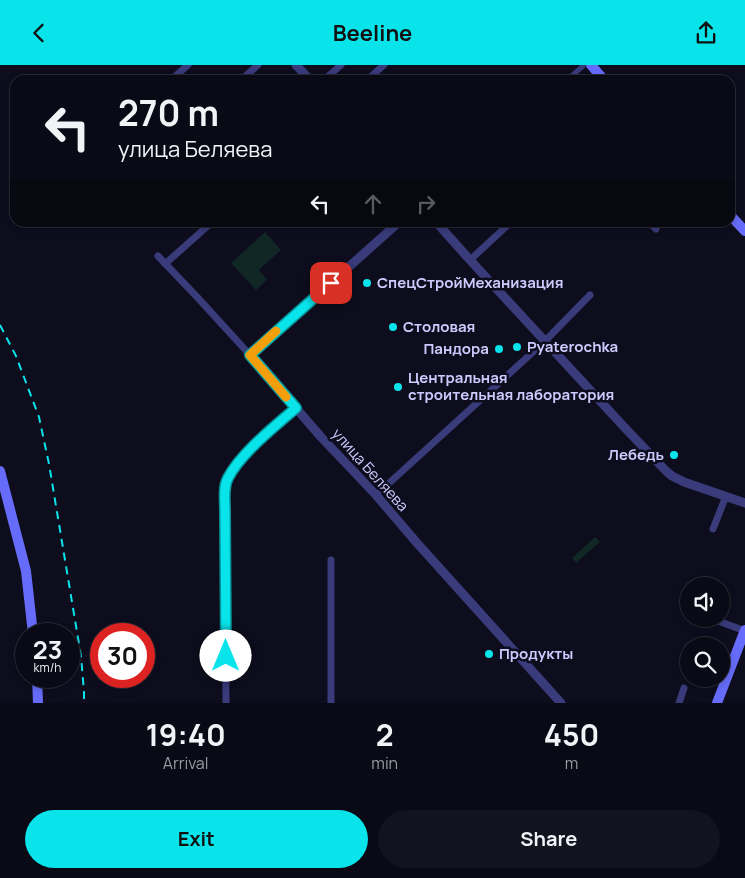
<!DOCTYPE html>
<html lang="en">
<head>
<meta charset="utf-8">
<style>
  body { margin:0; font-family:Manrope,sans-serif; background:#13131f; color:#f1f3f6; height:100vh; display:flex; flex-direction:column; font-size:19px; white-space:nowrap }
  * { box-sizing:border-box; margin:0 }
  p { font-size:16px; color:#999aa1 }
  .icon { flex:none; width:28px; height:28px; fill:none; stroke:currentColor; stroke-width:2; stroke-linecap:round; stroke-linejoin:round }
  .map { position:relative; height:638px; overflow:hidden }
  .side { display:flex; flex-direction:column; background:#0a0a16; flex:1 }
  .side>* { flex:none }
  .banner { position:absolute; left:10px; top:10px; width:725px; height:152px; border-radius:15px; box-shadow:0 2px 8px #0003,0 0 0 1px #2a2b35; background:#0a0a16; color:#f1f3f6; overflow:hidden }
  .buttons { position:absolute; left:680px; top:512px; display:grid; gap:10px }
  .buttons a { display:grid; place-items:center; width:50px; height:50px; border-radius:50%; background:#0a0a16; box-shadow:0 2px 8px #0003,0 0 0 1px #2a2b35; font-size:25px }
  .speed { position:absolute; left:15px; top:558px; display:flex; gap:10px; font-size:25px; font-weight:700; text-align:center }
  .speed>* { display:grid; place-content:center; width:65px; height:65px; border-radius:50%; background:#0a0a16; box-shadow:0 2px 8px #0003,0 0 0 1px #2a2b35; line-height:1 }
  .speed small { font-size:12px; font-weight:400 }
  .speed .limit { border:8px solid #d22; background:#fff; color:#111 }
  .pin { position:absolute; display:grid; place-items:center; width:42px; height:42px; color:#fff; margin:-21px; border-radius:10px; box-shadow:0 2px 8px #0006 }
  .me { position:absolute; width:55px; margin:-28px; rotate:0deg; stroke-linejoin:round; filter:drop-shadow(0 0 4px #0008) }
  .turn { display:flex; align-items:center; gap:18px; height:105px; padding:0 25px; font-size:22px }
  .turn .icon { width:65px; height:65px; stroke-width:2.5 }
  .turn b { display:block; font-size:35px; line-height:42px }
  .lanes { display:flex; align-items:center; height:48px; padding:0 25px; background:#0003; justify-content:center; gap:25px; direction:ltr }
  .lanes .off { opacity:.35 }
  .eta { display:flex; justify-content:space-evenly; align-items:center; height:85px; text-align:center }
  .eta b { font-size:30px; font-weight:700; line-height:35px }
  .action { display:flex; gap:10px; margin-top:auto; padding:10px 25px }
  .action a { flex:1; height:58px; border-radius:30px; background:#09e4eb; color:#111; font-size:20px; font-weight:700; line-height:58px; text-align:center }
  .action a+a { background:#13131f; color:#f1f3f6 }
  header { display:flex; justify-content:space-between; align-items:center; height:65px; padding:0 25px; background:#09e4eb; color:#111; font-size:22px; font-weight:700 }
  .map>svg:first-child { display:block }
  .green { fill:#102725 }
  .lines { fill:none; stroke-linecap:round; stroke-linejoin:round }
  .pedestrian { stroke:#393b7b; stroke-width:5 }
  .minor { stroke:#393b7b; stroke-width:7 }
  .tertiary { stroke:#393b7b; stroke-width:9 }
  .secondary { stroke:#666cf9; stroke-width:10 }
  .rail { stroke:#09e4eb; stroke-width:2; stroke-dasharray:8 6; stroke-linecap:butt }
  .route-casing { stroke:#069499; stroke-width:12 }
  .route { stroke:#09e4eb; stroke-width:9 }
  .slow { stroke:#f59e0b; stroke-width:9 }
  .poi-dot { fill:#09e4eb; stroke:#0e0d1e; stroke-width:2 }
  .labels { text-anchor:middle; stroke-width:5; stroke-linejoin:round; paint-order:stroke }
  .poi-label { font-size:15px; font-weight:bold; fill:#cdcbfd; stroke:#0e0d1e; text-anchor:start }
  .street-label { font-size:15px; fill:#cdcbfd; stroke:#0e0d1e }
</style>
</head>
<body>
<header><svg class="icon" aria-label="back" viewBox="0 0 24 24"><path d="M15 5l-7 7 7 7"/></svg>Beeline<svg class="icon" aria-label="share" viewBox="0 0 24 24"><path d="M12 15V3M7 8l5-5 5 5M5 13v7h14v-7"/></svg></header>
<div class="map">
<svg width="745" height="638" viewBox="0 0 745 638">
  <rect width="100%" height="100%" fill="#0e0d1e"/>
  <g class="green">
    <polygon points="265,167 281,185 259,205 267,215 256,225 231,198"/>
    <polygon points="595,472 600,477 576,498 572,493"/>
  </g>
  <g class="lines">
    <polyline class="pedestrian" points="567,15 583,1"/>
    <g class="minor">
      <polyline points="171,15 188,0"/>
      <polyline points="241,15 258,0"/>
      <polyline points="324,15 341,0"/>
      <polyline points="367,15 384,0"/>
      <polyline points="650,158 656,164"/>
      <polyline points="158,191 198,233 250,290"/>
      <polyline points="470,195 510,158"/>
      <polyline points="165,199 211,158"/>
      <polyline points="376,430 545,276 590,230"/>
      <polyline points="713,464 726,431"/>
      <polyline points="713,554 745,566"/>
      <path d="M226 638 225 445C225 435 223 422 228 413 239 389 275 361 296 343"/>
      <polyline points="331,638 331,495"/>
      <polyline points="679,638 684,623"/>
    </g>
    <g class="tertiary">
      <polyline points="296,0 310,15"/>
      <polyline points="398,158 250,290 321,372 376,430 417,478 561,638"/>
      <polyline points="437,158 470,195 626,364 666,406 672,411 684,417 745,438"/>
    </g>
    <g class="secondary">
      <polyline points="591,0 604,15"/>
      <polyline points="730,150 745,166"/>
      <polyline points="0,406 26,506 33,569"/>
      <polyline points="37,611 38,638"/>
      <polyline points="717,638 745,565"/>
    </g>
    <polyline class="rail" points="0,260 16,291 39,352 49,399 81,591 84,627 84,638"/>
  </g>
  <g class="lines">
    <defs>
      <path id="route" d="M226 591 225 445C225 435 223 422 228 413 240 389 275 361 296 343L250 290 331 218"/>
    </defs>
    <use href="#route" class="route-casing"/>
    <use href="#route" class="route"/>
    <polyline class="slow" points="276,266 250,290 286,332"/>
  </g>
  <g class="poi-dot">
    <circle cx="367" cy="218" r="5"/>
    <circle cx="393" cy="262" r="5"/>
    <circle cx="517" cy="282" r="5"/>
    <circle cx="499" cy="284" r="5"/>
    <circle cx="398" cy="322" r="5"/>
    <circle cx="674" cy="390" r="5"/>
    <circle cx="489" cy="589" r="5"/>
  </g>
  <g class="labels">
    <g class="poi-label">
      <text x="377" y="223">СпецСтройМеханизация</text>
      <text x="403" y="267">Столовая</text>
      <text x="527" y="287">Pyaterochka</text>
      <text x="489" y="289" text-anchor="end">Пандора</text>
      <text x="408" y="318">Центральная<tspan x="408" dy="17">строительная лаборатория</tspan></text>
      <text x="664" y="395" text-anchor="end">Лебедь</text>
      <text x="499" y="594">Продукты</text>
    </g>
    <g class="street-label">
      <text transform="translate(370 405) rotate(48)" y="5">улица Беляева</text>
    </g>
  </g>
</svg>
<div class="buttons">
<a><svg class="icon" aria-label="sound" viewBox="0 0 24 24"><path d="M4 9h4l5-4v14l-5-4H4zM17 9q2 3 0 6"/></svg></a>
<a><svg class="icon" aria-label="search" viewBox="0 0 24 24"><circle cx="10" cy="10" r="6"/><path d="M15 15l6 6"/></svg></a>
</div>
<div class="speed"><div>23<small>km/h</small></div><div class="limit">30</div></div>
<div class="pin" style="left:331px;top:218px;background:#d93025"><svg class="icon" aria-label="arrive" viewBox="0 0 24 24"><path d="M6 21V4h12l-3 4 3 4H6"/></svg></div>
<svg class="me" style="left:226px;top:591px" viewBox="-20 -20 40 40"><circle r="19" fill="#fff"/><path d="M0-13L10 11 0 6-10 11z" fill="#09e4eb"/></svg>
<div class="banner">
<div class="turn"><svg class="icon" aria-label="left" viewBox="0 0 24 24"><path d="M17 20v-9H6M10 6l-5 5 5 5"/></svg><div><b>270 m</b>улица Беляева</div></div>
<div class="lanes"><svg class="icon" aria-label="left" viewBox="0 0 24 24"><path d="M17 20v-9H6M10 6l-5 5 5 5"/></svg><svg class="icon off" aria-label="ahead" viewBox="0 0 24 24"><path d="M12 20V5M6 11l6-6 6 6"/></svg><svg class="icon off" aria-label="right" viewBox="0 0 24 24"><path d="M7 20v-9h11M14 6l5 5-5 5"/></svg></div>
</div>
</div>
<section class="side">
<div class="eta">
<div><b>19:40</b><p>Arrival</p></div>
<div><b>2</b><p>min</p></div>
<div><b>450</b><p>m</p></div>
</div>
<div class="action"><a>Exit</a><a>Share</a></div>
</section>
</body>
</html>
